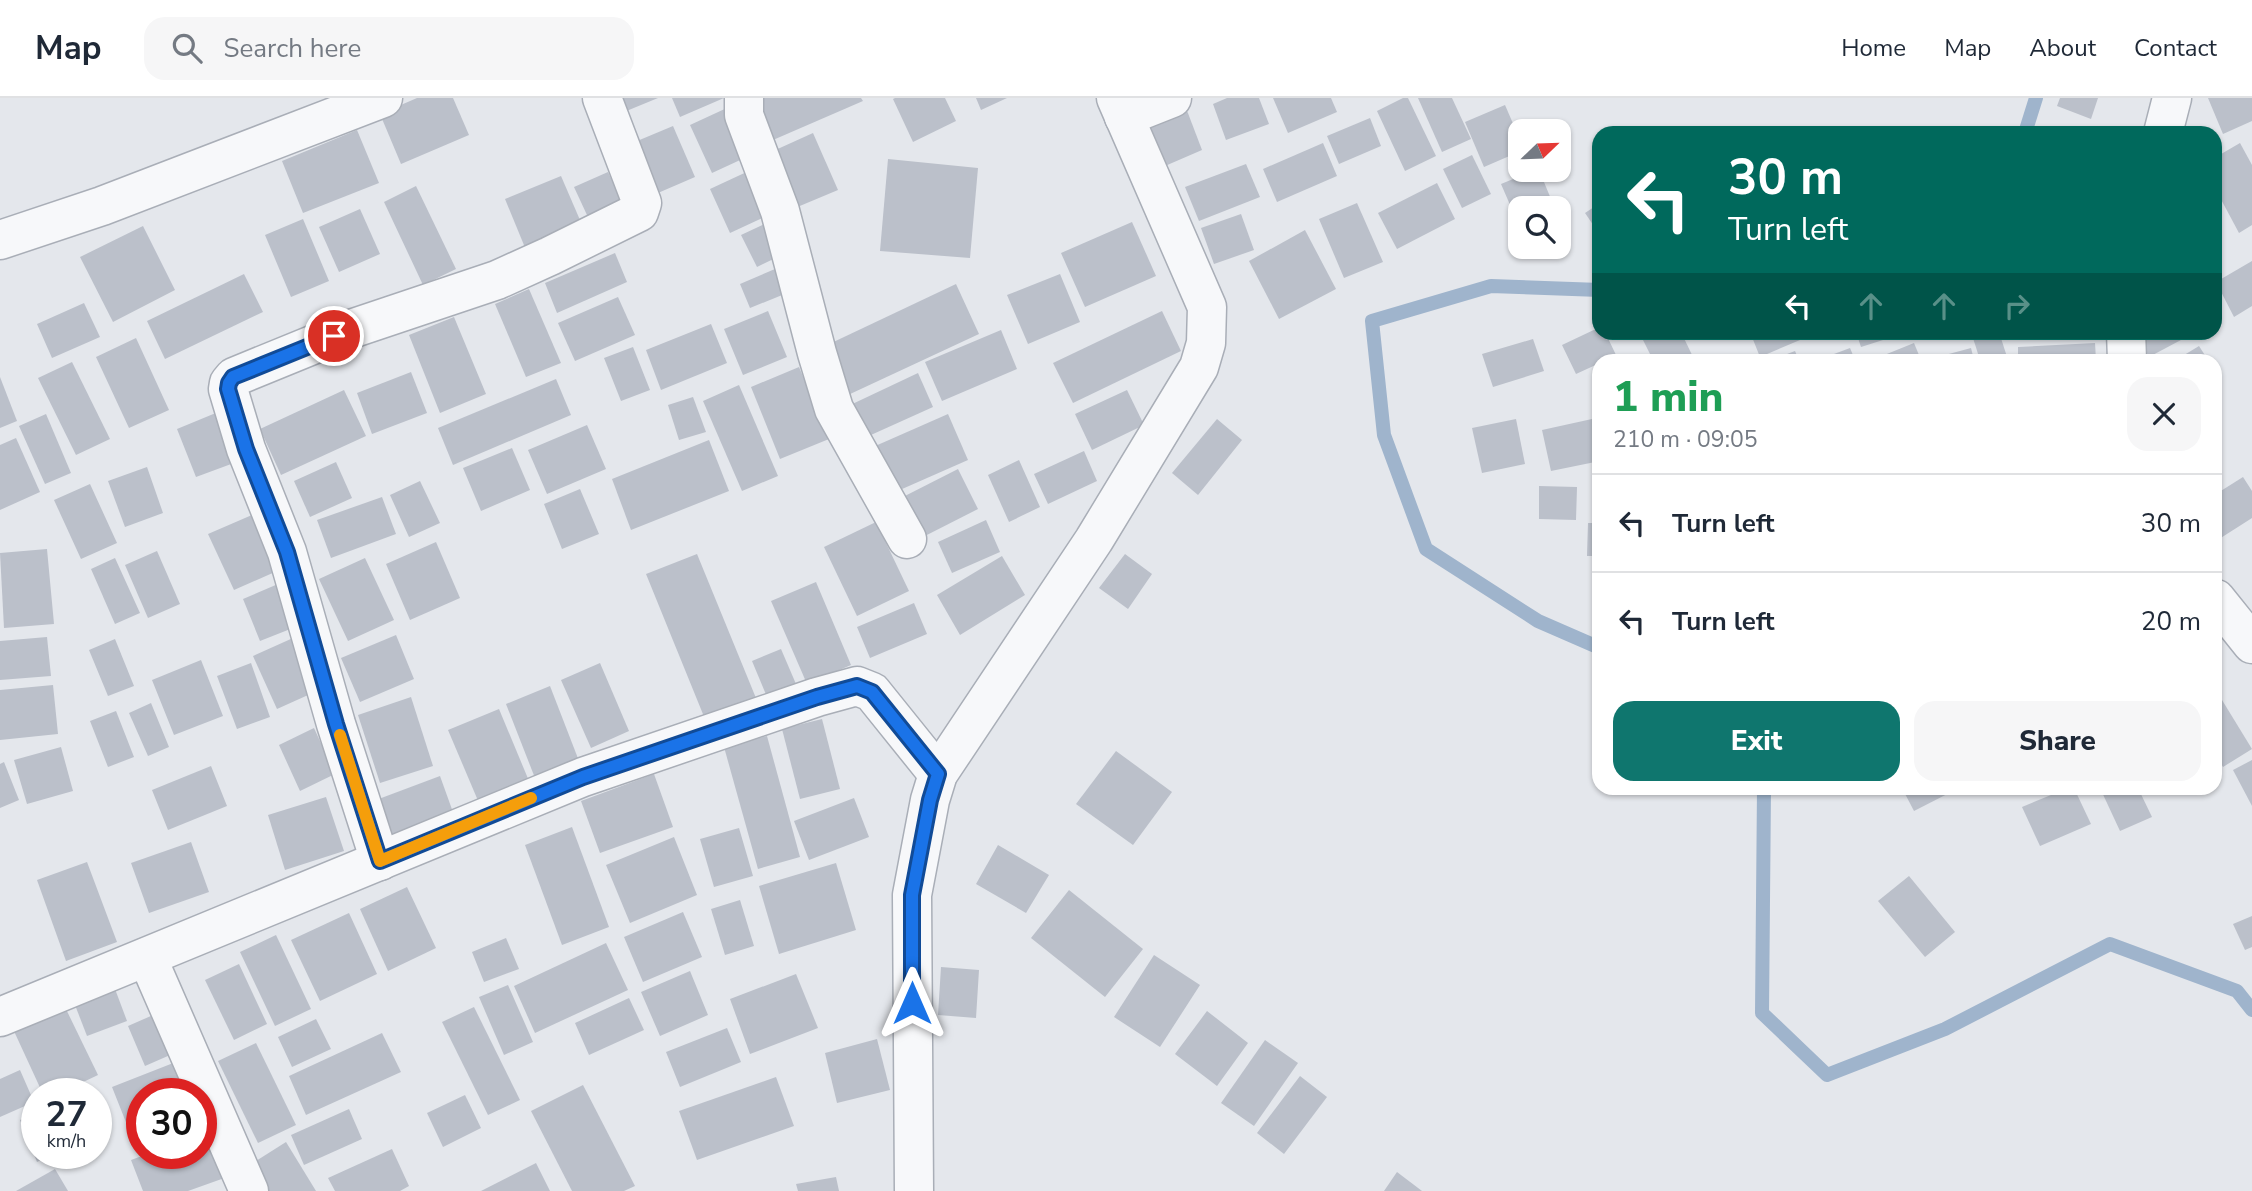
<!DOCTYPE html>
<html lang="en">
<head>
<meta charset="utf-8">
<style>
  body { margin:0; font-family:"Nunito Sans",sans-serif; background:#f6f6f7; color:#1f2937; height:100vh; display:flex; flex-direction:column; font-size:26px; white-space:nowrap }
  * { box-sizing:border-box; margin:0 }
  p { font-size:23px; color:#747a83 }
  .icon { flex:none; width:38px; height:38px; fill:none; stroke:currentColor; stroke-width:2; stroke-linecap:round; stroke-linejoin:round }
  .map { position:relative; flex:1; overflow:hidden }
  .panel { position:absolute; left:1592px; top:256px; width:630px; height:441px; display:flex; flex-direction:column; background:#fff; border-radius:21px; box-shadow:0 2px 5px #0004 }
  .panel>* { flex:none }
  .hud { position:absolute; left:1592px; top:28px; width:630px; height:214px; border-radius:21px; box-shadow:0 2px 5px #0004; background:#00695c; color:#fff; overflow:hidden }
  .needle { width:46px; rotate:67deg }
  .fabs { position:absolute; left:1508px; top:21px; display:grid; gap:14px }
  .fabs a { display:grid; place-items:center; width:63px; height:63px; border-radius:14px; background:#fff; box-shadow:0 2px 5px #0004; font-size:35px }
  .speed { position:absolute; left:21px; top:980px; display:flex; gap:14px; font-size:35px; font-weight:700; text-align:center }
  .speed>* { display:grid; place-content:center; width:91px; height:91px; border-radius:50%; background:#fff; box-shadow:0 2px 5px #0004; line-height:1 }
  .speed small { font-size:18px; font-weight:400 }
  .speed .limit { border:10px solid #d22; background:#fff; color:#111 }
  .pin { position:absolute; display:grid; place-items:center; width:60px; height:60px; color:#fff; margin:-30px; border:4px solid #fff; border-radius:50%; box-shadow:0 2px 7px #0007 }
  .me { position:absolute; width:77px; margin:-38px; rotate:0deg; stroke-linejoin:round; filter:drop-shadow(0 0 5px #0008) }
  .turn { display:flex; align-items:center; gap:24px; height:147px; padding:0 21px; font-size:32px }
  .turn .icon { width:91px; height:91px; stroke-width:2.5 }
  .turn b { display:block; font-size:49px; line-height:60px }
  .lanes { display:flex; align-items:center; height:66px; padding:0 21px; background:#0003; justify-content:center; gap:35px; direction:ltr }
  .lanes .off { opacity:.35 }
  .round { display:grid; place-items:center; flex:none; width:74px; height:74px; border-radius:21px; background:#f6f6f7 }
  .head { display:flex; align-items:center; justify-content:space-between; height:119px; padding:0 21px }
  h1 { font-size:42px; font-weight:800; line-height:52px; color:#1e9e55 }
  .primary-button { display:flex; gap:14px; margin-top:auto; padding:14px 21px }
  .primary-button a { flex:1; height:80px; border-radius:21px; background:#0f766e; color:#fff; font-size:28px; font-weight:800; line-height:80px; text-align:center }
  .primary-button a+a { background:#f6f6f7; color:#1f2937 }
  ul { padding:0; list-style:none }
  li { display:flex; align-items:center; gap:21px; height:98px; padding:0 21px; border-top:2px solid #e0e1e3 }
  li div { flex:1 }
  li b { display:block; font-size:26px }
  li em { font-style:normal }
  header { display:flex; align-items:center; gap:42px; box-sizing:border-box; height:98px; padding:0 35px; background:#fff; border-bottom:2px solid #e0e1e3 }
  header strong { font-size:33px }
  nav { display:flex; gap:38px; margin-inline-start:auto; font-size:24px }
  .search { width:490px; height:63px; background:#f6f6f7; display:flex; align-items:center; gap:18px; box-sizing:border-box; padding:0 24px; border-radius:21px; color:#747a83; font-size:26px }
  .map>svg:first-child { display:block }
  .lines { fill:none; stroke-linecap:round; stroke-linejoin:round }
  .stream { stroke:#9fb4cc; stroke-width:14 }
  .building { fill:#bbc0ca }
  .minor-casing { stroke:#a9aeb7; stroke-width:41 }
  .minor { stroke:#f7f8fa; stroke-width:38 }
  .route-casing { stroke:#114b97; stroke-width:18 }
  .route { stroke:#1a73e8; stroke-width:12 }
  .slow { stroke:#f59e0b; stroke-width:12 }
</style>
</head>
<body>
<header>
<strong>Map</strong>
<div class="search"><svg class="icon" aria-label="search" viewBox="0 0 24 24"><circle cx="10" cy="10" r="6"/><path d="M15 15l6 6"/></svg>Search here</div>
<nav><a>Home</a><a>Map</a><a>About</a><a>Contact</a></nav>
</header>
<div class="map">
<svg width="2252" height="1093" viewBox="0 0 2252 1093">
  <rect width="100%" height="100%" fill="#e4e7ec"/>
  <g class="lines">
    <g class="stream">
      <polyline points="2025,35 2036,0"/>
      <polyline points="1600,192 1491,188 1372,223 1384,337 1426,451 1538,523 1600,550"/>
      <polyline points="1764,690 1762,915 1827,977 1945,931 2110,846 2237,893 2252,912"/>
    </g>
  </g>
  <g class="building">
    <polygon points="417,0 453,0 469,37 401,66 380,16"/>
    <polygon points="618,0 658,0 624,14"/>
    <polygon points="672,0 724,0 680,19"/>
    <polygon points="761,0 861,0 863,3 773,42 756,3"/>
    <polygon points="895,0 945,0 956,23 913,44 893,1"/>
    <polygon points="976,0 1007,0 981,12"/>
    <polygon points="1227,0 1259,0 1269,26 1226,42 1213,6"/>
    <polygon points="1273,0 1331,0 1337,14 1288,35"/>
    <polygon points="1403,0 1408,0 1436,58 1405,73 1377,13"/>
    <polygon points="1418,0 1452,0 1471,41 1442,54"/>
    <polygon points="2060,0 2098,0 2091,21 2057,8"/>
    <polygon points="2208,0 2252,0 2252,23 2223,36"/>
    <polygon points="1505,7 1521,44 1521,53 1484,69 1465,24"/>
    <polygon points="729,9 751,57 712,75 690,27"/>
    <polygon points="1186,10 1202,52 1165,68 1148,25"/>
    <polygon points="1370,20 1381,48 1339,66 1327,38"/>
    <polygon points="673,28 695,79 651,98 630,46"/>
    <polygon points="357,32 379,85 303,115 282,63"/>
    <polygon points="813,35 838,92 795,110 771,54"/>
    <polygon points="1323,45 1337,78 1277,104 1263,71"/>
    <polygon points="2240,45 2252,67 2252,127 2239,135 2216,92 2216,59"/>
    <polygon points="1472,57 1491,96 1462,110 1443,71"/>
    <polygon points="888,61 978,70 970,160 880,153"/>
    <polygon points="1246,66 1260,99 1199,123 1185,89"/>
    <polygon points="753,71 773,115 730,135 710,91"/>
    <polygon points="1535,72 1539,72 1551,101 1529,110 1521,110 1521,114 1514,116 1501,86"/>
    <polygon points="608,74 627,114 593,130 574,89"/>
    <polygon points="561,78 583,129 526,152 505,101"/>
    <polygon points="1437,85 1455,121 1397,151 1378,115"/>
    <polygon points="416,88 456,171 423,187 384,104"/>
    <polygon points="1357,105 1383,164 1344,180 1319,121"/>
    <polygon points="1600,105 1600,137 1585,115"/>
    <polygon points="360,111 380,156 339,174 319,129"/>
    <polygon points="1241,116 1254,152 1214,166 1201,130"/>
    <polygon points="303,121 329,183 291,199 265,137"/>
    <polygon points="771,123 786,155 757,169 741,137"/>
    <polygon points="1132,124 1156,178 1085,209 1061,155"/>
    <polygon points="143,128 175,192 113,224 80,159"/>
    <polygon points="1305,132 1336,191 1279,221 1249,163"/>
    <polygon points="615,155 627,184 557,215 545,185"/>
    <polygon points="2252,163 2252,208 2234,219 2216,184"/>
    <polygon points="782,168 792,193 750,210 740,186"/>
    <polygon points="244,176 263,214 165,261 147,223"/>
    <polygon points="1060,176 1080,224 1028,246 1007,197"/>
    <polygon points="956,186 979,236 848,297 825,248"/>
    <polygon points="529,191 561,265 526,279 495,206"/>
    <polygon points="618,199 635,237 575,263 558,225"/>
    <polygon points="84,205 100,239 52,260 37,226"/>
    <polygon points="768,213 787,259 743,277 724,231"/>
    <polygon points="1162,213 1181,253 1073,305 1053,265"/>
    <polygon points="454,219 486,296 440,315 409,237"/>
    <polygon points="711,226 727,265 661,292 646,252"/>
    <polygon points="1600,229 1600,234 1605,234 1616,257 1600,262 1600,265 1576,276 1562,247"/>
    <polygon points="1001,232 1017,271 942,303 925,264"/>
    <polygon points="1639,234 1681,234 1693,259 1685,262 1653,262"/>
    <polygon points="1750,234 1796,234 1800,242 1760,259"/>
    <polygon points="1856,234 1905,234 1905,235 1861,249"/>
    <polygon points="1993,234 1999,234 2008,262 1980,262 1973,240"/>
    <polygon points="2136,234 2196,234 2149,259"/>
    <polygon points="136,240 169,312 129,330 96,259"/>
    <polygon points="1533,241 1544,273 1493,289 1482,256"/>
    <polygon points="1914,245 1921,262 1872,262"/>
    <polygon points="2095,245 2096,262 2018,262 2018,249"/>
    <polygon points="2199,248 2208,262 2176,262"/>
    <polygon points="633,249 650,292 621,303 604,260"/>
    <polygon points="1850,250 1855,262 1818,262"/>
    <polygon points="1971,250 1974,262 1934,262 1934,260"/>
    <polygon points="1795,253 1799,262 1771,262"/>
    <polygon points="72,264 110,341 76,357 38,280"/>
    <polygon points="799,269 829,341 780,361 751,289"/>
    <polygon points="411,274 427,315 372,336 357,295"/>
    <polygon points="918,275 933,309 862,341 846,309"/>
    <polygon points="0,279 17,323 0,330"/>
    <polygon points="556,281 571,317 453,367 438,330"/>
    <polygon points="739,287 778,378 742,393 703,303"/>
    <polygon points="344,292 366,338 281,377 260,331"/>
    <polygon points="1127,292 1144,327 1092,352 1075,316"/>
    <polygon points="693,299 706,334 679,342 668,307"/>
    <polygon points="223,312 242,362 196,379 177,331"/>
    <polygon points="46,316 71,375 45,386 19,328"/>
    <polygon points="948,316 968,362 893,395 873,349"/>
    <polygon points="1217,321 1242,342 1198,397 1172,375"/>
    <polygon points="1516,321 1525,366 1482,375 1472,330"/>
    <polygon points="1592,321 1600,363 1551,373 1542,332"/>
    <polygon points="587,327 606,371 547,396 528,352"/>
    <polygon points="16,340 40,394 0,412 0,347"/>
    <polygon points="709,342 729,393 631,432 612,381"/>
    <polygon points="512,350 530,392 481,413 463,370"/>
    <polygon points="1084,353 1097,383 1048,406 1034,376"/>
    <polygon points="1019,362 1040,409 1009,424 988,377"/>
    <polygon points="336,364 352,400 310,419 294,383"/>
    <polygon points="147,369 163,415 125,429 108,383"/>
    <polygon points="958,371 978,411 919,441 899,401"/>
    <polygon points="2243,379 2252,393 2252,420 2216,443 2216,396"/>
    <polygon points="420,383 440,425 409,439 390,397"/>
    <polygon points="90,386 117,445 81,461 54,402"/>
    <polygon points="1539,388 1577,389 1576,422 1539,421"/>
    <polygon points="580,391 599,436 562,451 544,406"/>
    <polygon points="382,399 396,436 331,460 317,422"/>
    <polygon points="259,414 284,470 234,492 208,436"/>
    <polygon points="986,422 1000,454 952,475 938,444"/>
    <polygon points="876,424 909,493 857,518 824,449"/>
    <polygon points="1588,425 1600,425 1600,458 1587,458"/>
    <polygon points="436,444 460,500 410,522 386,466"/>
    <polygon points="47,451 54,526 4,530 0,455"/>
    <polygon points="157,453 180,506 148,520 125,467"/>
    <polygon points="697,456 758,605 707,626 646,476"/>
    <polygon points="1125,456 1152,476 1128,511 1099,490"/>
    <polygon points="1002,458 1025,497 960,537 937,497"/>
    <polygon points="115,460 140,515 115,526 91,471"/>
    <polygon points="365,460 394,522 348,543 319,481"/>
    <polygon points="285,483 303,526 260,543 243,501"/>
    <polygon points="816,484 851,567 807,586 771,503"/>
    <polygon points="914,505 927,536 870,560 857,529"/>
    <polygon points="396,537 414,581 360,604 341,560"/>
    <polygon points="47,539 51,578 0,582 0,543"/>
    <polygon points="293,540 317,593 277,611 253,558"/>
    <polygon points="115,541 134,588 108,598 89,552"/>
    <polygon points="781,551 799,593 770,606 752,563"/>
    <polygon points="201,562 223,618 174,637 152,582"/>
    <polygon points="251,565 270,619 237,631 217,578"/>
    <polygon points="600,565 629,633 591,650 561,582"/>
    <polygon points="53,587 58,636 0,642 0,592"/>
    <polygon points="550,588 579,663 535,680 506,606"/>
    <polygon points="411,599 433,668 380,685 358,617"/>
    <polygon points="2222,602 2252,651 2223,669 2216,656 2216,606"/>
    <polygon points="151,605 169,649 148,658 129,615"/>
    <polygon points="499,611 529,683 479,705 448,632"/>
    <polygon points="116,613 134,659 108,669 90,623"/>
    <polygon points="822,621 840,691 800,701 782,631"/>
    <polygon points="314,630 335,676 300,693 279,647"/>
    <polygon points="767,638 800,759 758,771 724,649"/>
    <polygon points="61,649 73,693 27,706 14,662"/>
    <polygon points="1116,653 1172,694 1133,747 1076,706"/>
    <polygon points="2252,662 2252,708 2233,672"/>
    <polygon points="4,664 19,702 0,710 0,666"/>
    <polygon points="211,668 227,708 168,732 152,692"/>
    <polygon points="654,676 673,729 600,755 581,703"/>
    <polygon points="440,678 454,717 390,742 376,702"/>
    <polygon points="1902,690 1959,690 1914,713"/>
    <polygon points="2068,690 2074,690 2091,726 2040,748 2022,709"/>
    <polygon points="2100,690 2138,690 2152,719 2120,733"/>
    <polygon points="326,699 344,753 285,772 268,717"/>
    <polygon points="854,700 869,739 809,762 794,723"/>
    <polygon points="572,729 609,829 562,847 525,747"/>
    <polygon points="739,730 753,778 714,789 700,741"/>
    <polygon points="674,739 697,797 630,825 606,767"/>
    <polygon points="191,744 209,794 149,815 131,765"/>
    <polygon points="998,747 1049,777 1026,815 976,786"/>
    <polygon points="87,764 117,844 66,863 37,782"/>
    <polygon points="836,765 856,832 779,856 759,788"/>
    <polygon points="1909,778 1955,834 1925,859 1878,803"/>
    <polygon points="407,789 436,850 388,873 360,811"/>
    <polygon points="1069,792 1143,851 1105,899 1031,840"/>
    <polygon points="740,802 754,848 725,857 711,811"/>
    <polygon points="683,814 702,859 643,884 624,839"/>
    <polygon points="349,815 377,876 320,903 291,842"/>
    <polygon points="2252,818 2252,849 2245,852 2233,826"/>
    <polygon points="276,837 311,911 275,928 240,854"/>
    <polygon points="506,840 519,871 484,884 472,854"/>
    <polygon points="606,845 628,892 535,935 514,888"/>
    <polygon points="1154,857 1200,887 1160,949 1114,919"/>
    <polygon points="239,866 267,926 234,942 205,882"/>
    <polygon points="941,869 979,872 976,920 938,917"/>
    <polygon points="690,873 708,917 660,938 641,894"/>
    <polygon points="796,876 818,930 750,956 730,901"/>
    <polygon points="508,887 533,944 504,957 479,899"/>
    <polygon points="115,891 127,923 87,938 75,907"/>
    <polygon points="629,900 644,932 589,957 575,925"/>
    <polygon points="64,907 98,977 58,996 43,996 13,931"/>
    <polygon points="474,909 520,1002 488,1017 442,924"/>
    <polygon points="1207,913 1248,945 1217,988 1175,956"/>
    <polygon points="160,914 177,954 145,968 128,928"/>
    <polygon points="316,921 331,951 292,969 278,939"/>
    <polygon points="727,930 741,964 680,989 666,954"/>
    <polygon points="382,935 401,974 306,1017 289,978"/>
    <polygon points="877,941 890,992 837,1005 825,955"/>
    <polygon points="1265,942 1298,965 1254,1028 1221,1005"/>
    <polygon points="256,945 296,1027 258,1045 218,963"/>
    <polygon points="186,960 200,996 142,996 142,1045 135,1047 112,989"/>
    <polygon points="20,972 34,1004 0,1019 0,981"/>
    <polygon points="1300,978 1327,999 1284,1056 1257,1035"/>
    <polygon points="776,979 794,1028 697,1062 679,1013"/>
    <polygon points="583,987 635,1088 624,1093 572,1093 531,1013"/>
    <polygon points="465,997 481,1030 443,1049 427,1015"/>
    <polygon points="349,1011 362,1041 304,1067 291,1037"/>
    <polygon points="37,1015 37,1055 56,1055 37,1064 20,1022"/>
    <polygon points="213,1032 230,1078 188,1093 143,1093 131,1062 150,1055 201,1055 201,1037"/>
    <polygon points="286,1044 316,1093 263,1093 248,1068"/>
    <polygon points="392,1051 409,1088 400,1093 335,1093 328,1080"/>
    <polygon points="536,1065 550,1093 481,1093"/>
    <polygon points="55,1071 68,1093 16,1093"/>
    <polygon points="1397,1074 1422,1093 1384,1093"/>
    <polygon points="836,1079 839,1093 798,1093 796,1086"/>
  </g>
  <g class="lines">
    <defs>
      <g id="minor">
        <polyline points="744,0 744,17 780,113 817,255 834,311 907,441"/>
        <polyline points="1124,19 1172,0"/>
        <polyline points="2163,35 2172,0"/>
        <polyline points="0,142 102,108 383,0"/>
        <polyline points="2126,234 2127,262"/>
        <polyline points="2216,501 2252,546"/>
        <polyline points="380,763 336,626 287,454 246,351 228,291 229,285 234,279 354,230 497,182 550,158 639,114 642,105 602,0"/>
        <polyline points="147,859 249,1093"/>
        <polyline points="0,919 583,679 817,599 857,588 872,594 938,676"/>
        <polyline points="914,1093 912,797 930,702 938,676 1094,442 1199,269 1206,245 1207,209 1116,0"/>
      </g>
    </defs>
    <use href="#minor" class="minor-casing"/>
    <use href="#minor" class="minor"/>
  </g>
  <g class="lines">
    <defs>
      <polyline id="route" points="334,238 233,279 229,285 228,291 246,351 287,454 336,626 380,763 583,679 817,599 857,588 872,594 938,676 930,702 912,797 912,905"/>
    </defs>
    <use href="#route" class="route-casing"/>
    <use href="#route" class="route"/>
    <polyline class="slow" points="340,637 380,763 531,700"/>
  </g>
</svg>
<div class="fabs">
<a><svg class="needle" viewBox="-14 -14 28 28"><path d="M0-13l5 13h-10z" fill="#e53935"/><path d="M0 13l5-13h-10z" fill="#747a83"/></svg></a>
<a><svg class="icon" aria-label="search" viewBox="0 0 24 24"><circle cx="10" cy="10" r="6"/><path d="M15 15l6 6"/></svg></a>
</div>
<div class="speed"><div>27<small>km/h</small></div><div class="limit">30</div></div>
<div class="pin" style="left:334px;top:238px;background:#d93025"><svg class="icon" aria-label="arrive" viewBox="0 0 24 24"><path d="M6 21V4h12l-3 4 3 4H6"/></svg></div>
<svg class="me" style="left:912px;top:905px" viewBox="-20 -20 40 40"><path d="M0-17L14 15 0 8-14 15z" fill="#1a73e8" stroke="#fff" stroke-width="4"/></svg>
<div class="hud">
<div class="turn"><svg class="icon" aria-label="left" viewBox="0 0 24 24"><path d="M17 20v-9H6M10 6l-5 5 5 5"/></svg><div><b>30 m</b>Turn left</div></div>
<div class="lanes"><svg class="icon" aria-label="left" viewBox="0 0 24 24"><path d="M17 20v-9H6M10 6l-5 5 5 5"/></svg><svg class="icon off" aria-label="ahead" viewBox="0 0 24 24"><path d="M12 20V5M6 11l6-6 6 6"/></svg><svg class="icon off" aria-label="ahead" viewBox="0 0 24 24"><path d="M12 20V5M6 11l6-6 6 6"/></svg><svg class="icon off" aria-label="right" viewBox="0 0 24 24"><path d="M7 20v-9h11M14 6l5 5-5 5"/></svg></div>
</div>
<section class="panel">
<div class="head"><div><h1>1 min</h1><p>210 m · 09:05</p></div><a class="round"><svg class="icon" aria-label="close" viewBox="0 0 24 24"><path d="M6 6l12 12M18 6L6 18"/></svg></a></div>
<ul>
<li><svg class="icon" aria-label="left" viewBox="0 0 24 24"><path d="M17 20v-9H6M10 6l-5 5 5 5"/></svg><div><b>Turn left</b></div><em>30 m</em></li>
<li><svg class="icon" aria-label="left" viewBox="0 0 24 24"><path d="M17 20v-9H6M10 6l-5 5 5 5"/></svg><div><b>Turn left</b></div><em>20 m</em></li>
</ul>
<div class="primary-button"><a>Exit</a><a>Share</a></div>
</section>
</div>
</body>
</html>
